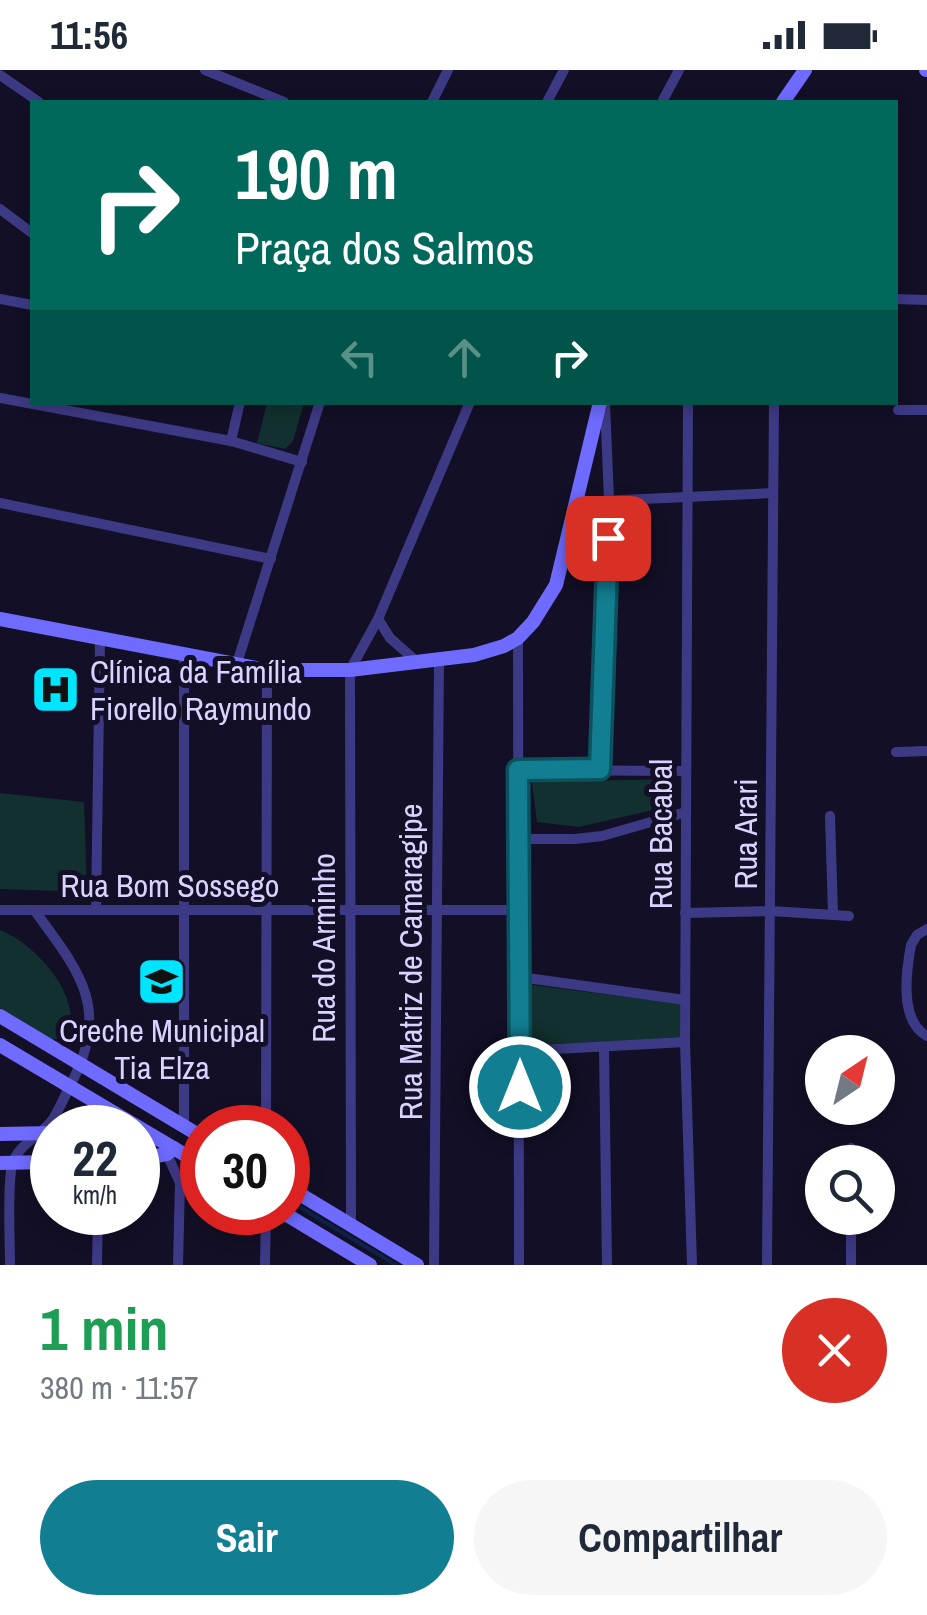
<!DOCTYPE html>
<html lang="pt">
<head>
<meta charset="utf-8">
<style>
  body { margin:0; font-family:"Archivo Narrow",sans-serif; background:#f6f6f7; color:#1f2937; height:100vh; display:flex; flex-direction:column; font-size:38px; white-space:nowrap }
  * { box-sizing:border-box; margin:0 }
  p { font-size:32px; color:#747a83 }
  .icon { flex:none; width:55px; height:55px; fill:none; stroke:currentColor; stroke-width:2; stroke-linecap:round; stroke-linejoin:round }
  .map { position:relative; height:1195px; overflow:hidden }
  .side { display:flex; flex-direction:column; background:#fff; flex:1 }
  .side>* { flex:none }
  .banner { position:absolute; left:30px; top:30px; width:868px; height:305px; border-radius:0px; box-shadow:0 5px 15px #0003; background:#00695c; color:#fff; overflow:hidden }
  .needle { width:65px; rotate:35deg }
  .controls { position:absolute; left:805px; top:965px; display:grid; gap:20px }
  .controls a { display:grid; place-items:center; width:90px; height:90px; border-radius:50%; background:#fff; box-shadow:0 5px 15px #0003; font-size:50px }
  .speed { position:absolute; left:30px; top:1035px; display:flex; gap:20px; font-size:50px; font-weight:700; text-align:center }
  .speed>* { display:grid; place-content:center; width:130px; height:130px; border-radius:50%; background:#fff; box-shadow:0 5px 15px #0003; line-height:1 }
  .speed small { font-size:25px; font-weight:400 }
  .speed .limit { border:15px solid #d22; background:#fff; color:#111 }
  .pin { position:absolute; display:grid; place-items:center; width:85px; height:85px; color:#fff; margin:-42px; border-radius:20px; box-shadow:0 5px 15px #0006 }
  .me { position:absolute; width:110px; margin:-55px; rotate:0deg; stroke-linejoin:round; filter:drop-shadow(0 0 8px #0008) }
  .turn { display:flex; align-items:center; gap:35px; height:210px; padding:0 40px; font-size:45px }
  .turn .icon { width:130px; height:130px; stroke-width:2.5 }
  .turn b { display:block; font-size:70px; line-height:85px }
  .lanes { display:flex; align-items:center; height:95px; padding:0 40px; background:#0003; justify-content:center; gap:50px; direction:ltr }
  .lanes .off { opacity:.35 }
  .round { display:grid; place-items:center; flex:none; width:105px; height:105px; border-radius:52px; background:#f6f6f7 }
  .overview { display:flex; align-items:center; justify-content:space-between; height:170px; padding:0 40px }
  h1 { font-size:60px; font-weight:700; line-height:75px; color:#1e9e55 }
  .primary-button { display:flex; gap:20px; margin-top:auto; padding:20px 40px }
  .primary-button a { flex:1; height:115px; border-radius:60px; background:#117e91; color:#fff; font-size:40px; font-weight:700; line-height:115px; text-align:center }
  .primary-button a+a { background:#f6f6f7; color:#1f2937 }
  .status { display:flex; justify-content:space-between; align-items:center; height:70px; padding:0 50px; background:#fff; direction:ltr }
  .status svg { height:28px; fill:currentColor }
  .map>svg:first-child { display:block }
  .green { fill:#12302f }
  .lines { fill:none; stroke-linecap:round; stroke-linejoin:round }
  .stream { stroke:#0c2248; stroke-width:4 }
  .street { stroke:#3d3a85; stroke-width:10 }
  .secondary { stroke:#6f6bff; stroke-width:14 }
  .route-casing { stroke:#0b525e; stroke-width:25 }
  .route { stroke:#117e91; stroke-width:18 }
  .labels { text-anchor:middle; stroke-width:10; stroke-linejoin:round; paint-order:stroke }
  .poi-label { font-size:32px; fill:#d9d4ff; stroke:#130f26; text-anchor:start }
  .street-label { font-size:32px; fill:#d9d4ff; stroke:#130f26 }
</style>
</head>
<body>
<div class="status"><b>11:56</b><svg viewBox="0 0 49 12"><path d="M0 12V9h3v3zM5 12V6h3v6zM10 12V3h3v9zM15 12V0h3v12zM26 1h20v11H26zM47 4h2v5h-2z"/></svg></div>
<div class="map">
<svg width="927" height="1195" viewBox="0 0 927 1195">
  <rect width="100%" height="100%" fill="#130f26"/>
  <g class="green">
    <polygon points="267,333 304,333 293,371 285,379 257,373"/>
    <polygon points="673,709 675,735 579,757 537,752 532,712"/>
    <polygon points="0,723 84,732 87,822 0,819"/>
    <path d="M0 860C35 873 87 930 66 969H52L0 938Z"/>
    <polygon points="525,914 680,934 680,969 525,975"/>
  </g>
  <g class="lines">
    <g class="stream">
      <polyline points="40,1078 52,1079"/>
      <polyline points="138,1080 139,1080"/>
      <polyline points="298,1136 396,1195"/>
    </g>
    <g class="street">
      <polyline points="205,0 284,32"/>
      <polyline points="0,5 39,32"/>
      <polyline points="432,32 448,0"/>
      <polyline points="547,32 564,0"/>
      <polyline points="662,32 679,0"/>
      <polyline points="0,139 32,163"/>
      <polyline points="0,229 32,235"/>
      <polyline points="895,229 927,230"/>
      <polyline points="0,328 231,371 302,392"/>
      <polyline points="688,332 685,972 692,1195"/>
      <polyline points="898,340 927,340"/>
      <polyline points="231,371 240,332"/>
      <polyline points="577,432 773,423"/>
      <polyline points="0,433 271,489"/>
      <polyline points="378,549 390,568 415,590"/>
      <polyline points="518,568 519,1195"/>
      <polyline points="237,593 320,332"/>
      <polyline points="896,682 927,681"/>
      <polyline points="599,699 609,430 605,332"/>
      <polyline points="518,700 686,701"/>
      <polyline points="830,746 833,845"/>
      <polyline points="519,769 575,769 602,766 686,742"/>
      <polyline points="96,839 100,570"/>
      <polyline points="0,840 520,840"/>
      <polyline points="685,843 771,841 849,846"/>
      <path d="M927 859 917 865 911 875C906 902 899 951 927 966"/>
      <polyline points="520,907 685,930"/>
      <polyline points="604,977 607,1195"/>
      <polyline points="520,981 685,972"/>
      <polyline points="184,1056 184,585"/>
      <polyline points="266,1058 267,600"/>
      <polyline points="851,1078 851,1092"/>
      <polyline points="167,1084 180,1113 178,1195"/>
      <polyline points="851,1148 851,1195"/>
      <polyline points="351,1155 350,600 378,549 470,332"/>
      <path d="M10 1195C10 1170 7 1117 12 1095 18 1073 42 1066 53 1049 61 1036 67 1021 74 1008 110 935 77 899 35 841"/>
      <polyline points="97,1195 98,1142"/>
      <polyline points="265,1195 266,1142"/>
      <polyline points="434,1195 439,589"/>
      <polyline points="767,1195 774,332"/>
    </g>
    <g class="secondary">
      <polyline points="926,0 927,0"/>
      <polyline points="783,32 805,0"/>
      <polyline points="0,549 267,600 350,600 474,585 504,576 518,568 533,552 556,515 600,332"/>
      <polyline points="0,946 202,1067"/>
      <polyline points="0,975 202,1095"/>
      <polyline points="0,1064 52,1063"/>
      <polyline points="138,1089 167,1084 174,1078"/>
      <polyline points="0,1093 52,1092"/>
      <polyline points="288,1117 417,1195"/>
      <polyline points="282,1142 370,1195"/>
    </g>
  </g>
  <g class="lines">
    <defs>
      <polyline id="route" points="520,1017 518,700 600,699 608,468"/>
    </defs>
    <use href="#route" class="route-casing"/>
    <use href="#route" class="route"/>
  </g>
  <defs>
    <symbol id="hospital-square" viewBox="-11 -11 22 22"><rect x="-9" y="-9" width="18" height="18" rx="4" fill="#00e5ff" stroke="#130f26"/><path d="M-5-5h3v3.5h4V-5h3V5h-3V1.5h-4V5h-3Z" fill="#111"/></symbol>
    <symbol id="school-square" viewBox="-11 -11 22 22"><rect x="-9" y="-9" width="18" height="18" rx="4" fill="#00e5ff" stroke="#130f26"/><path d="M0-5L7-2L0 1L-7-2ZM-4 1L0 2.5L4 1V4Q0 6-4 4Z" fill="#111"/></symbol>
  </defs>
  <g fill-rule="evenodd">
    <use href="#hospital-square" x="28" y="592" width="55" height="55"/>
    <use href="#school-square" x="134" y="884" width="55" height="55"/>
  </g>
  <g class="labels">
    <g class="poi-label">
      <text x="90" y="613">Clínica da Família<tspan x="90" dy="37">Fiorello Raymundo</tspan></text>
      <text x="162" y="972" text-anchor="middle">Creche Municipal<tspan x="162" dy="37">Tia Elza</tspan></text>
    </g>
    <g class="street-label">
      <text transform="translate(661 764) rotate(-90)" y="11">Rua Bacabal</text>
      <text transform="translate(746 764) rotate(-90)" y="11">Rua Arari</text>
      <text x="170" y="827">Rua Bom Sossego</text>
      <text transform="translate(324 878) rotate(-90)" y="11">Rua do Arminho</text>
      <text transform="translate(411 892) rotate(-90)" y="11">Rua Matriz de Camaragipe</text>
    </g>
  </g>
</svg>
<div class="controls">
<a><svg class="needle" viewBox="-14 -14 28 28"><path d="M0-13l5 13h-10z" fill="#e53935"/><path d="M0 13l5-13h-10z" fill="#747a83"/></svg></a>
<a><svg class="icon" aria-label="search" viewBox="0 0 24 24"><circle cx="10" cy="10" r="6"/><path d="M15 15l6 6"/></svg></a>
</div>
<div class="speed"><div>22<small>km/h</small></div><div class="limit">30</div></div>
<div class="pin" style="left:608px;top:468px;background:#d93025"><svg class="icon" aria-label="arrive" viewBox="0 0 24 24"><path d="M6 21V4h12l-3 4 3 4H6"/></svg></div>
<svg class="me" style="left:520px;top:1017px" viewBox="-20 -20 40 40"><circle r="17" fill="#117e91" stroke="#fff" stroke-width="3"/><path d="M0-11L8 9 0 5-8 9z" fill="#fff"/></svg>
<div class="banner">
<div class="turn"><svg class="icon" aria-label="right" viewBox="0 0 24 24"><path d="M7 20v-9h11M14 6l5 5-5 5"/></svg><div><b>190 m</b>Praça dos Salmos</div></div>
<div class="lanes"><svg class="icon off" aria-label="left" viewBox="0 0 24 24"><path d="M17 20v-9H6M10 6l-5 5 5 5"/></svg><svg class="icon off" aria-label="ahead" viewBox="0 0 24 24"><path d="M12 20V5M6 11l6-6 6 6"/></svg><svg class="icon" aria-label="right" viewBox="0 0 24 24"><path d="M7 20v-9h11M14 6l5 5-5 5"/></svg></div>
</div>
</div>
<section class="side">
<div class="overview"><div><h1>1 min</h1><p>380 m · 11:57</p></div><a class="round" style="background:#d93025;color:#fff"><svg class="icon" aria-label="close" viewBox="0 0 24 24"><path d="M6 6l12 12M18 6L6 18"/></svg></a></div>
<div class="primary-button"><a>Sair</a><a>Compartilhar</a></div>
</section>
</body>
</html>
